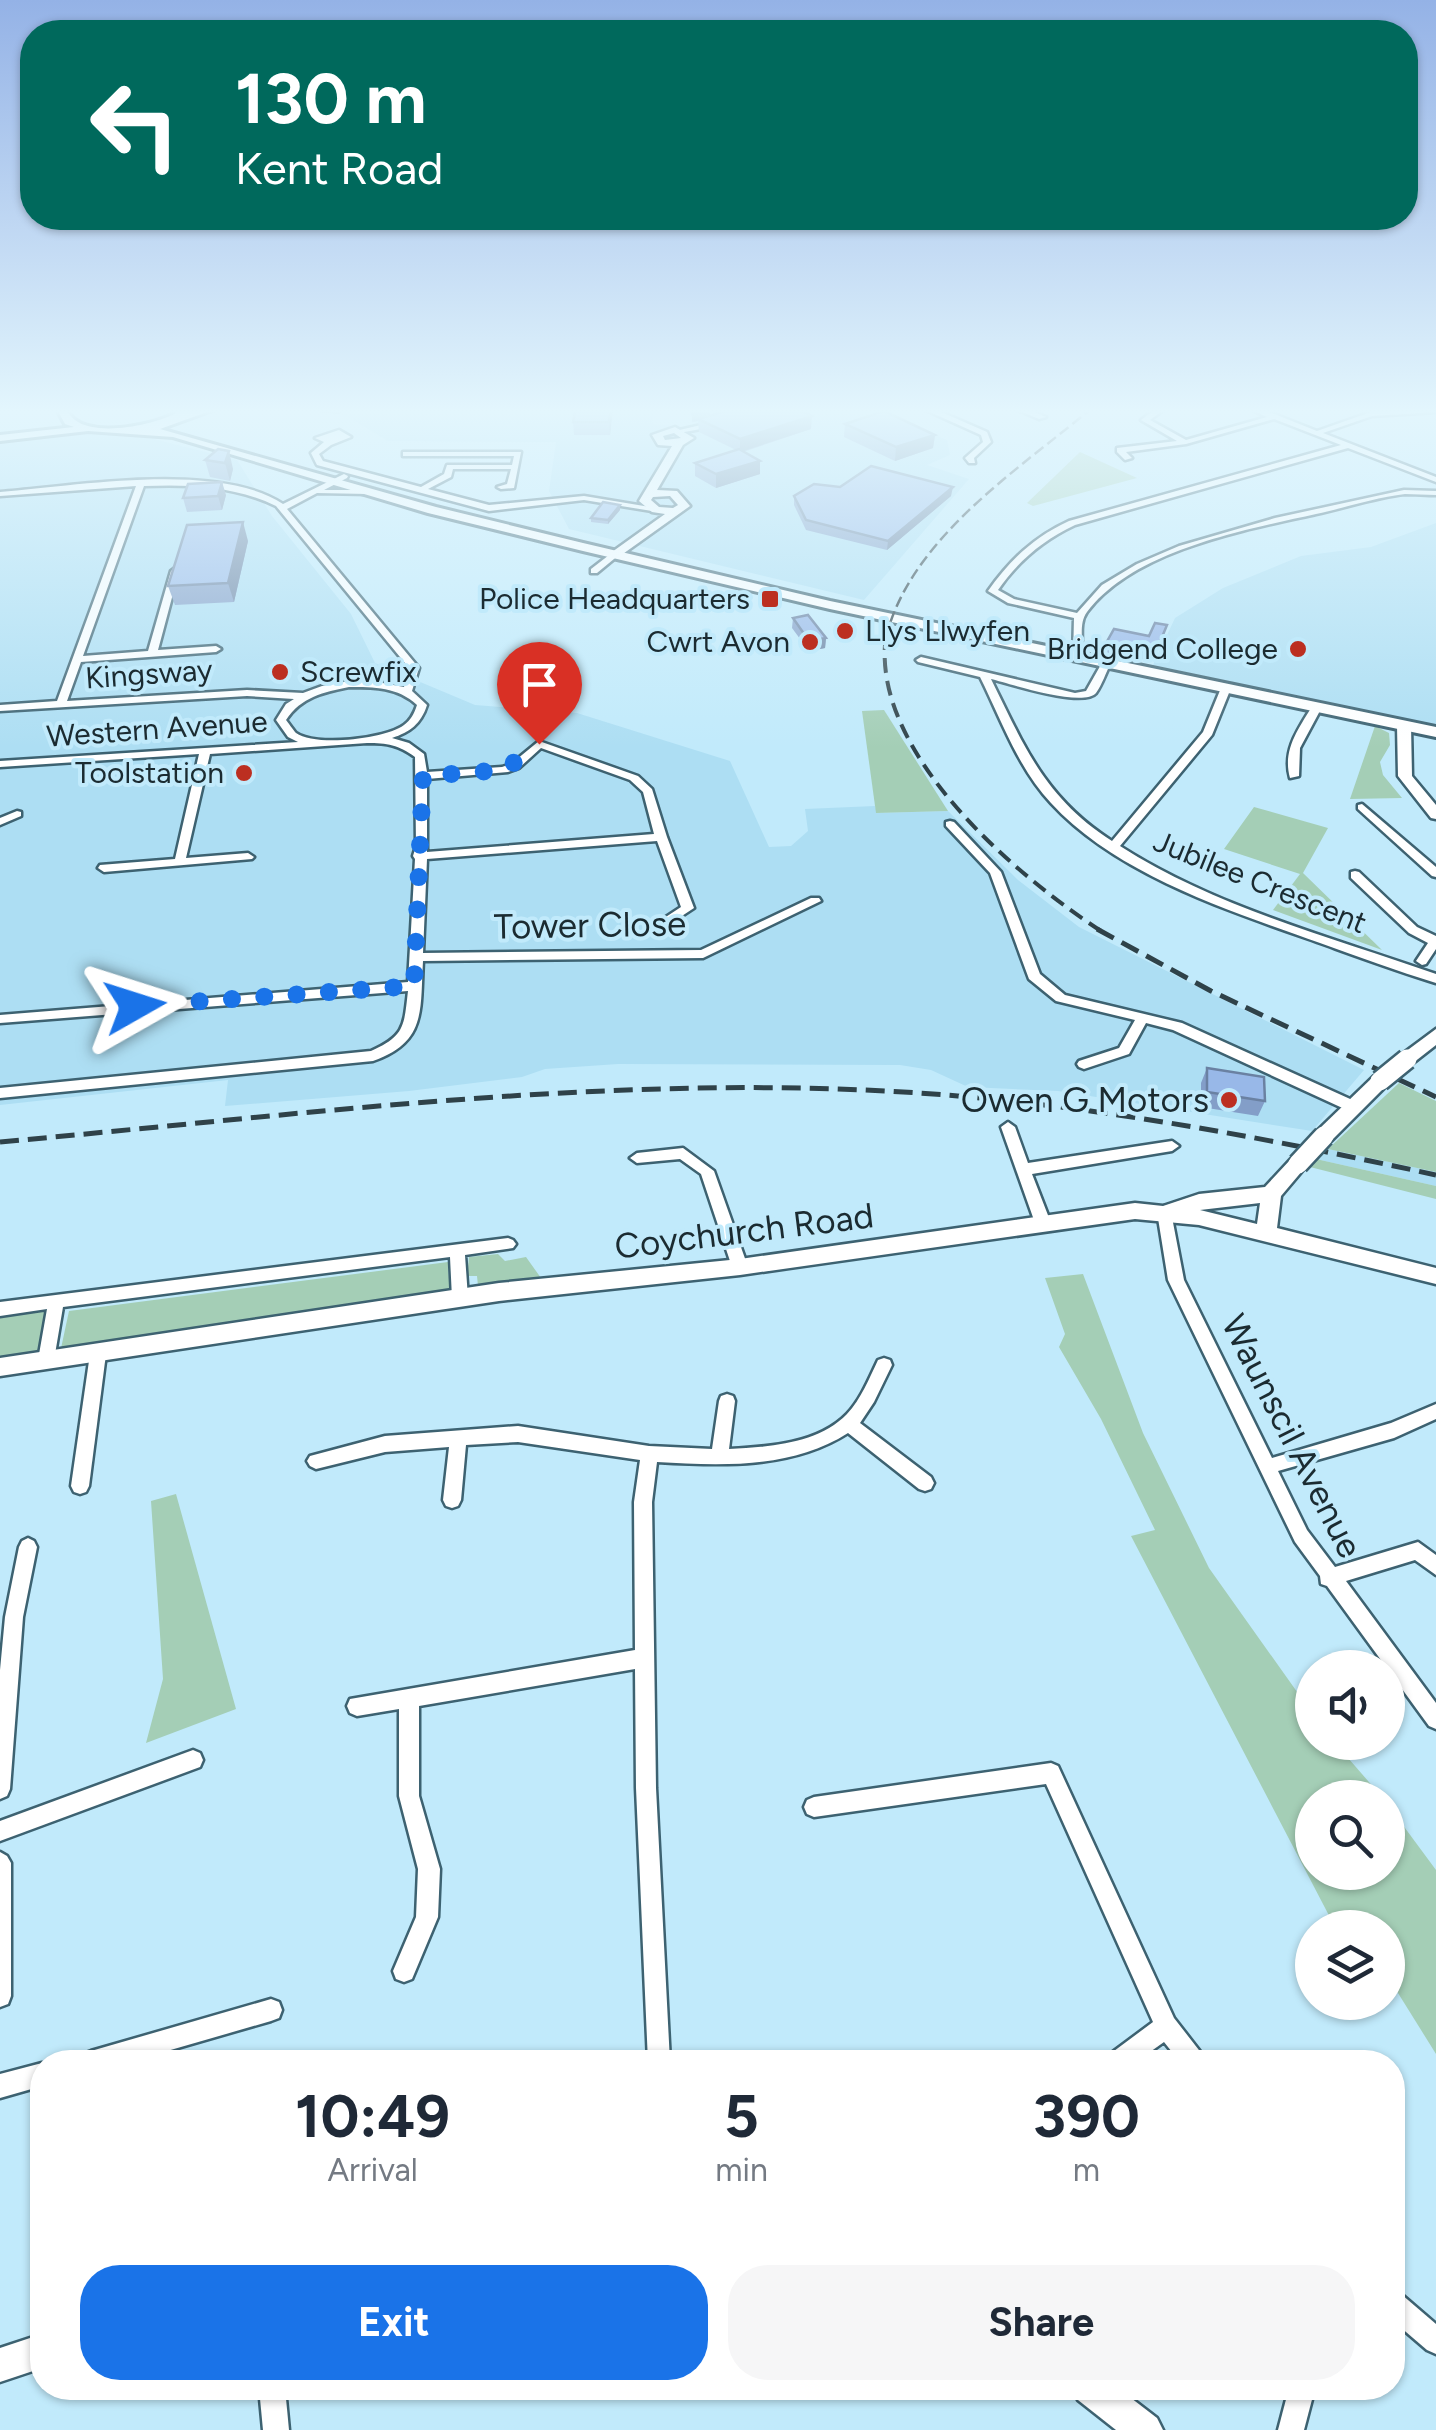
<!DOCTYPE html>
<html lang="en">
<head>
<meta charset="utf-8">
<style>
  body { margin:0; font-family:Figtree,sans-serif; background:#f6f6f7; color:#1f2937; height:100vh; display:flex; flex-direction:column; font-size:38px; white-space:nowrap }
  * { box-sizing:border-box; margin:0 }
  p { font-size:32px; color:#747a83 }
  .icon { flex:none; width:55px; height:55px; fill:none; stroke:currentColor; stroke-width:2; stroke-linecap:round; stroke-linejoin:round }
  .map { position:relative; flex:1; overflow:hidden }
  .side { position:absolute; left:30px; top:2050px; width:1375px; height:350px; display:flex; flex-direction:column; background:#fff; border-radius:40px; box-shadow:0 2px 8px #0004 }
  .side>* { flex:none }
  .top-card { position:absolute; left:20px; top:20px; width:1398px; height:210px; border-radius:40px; box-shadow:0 2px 8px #0004; background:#00695c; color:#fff; overflow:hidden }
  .controls { position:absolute; left:1295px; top:1650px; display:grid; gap:20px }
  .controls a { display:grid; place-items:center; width:110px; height:110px; border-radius:50%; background:#fff; box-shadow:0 2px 8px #0004; font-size:50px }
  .pin { position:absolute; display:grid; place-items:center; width:85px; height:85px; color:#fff; margin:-102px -42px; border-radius:50% 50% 50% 0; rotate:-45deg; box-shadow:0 0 10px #0007 }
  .pin .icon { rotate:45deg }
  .me { position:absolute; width:110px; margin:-55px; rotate:84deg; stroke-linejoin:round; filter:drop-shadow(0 0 8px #0008) }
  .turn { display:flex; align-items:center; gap:35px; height:210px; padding:0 50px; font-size:45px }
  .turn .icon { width:130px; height:130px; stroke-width:2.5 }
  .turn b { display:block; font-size:70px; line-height:85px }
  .eta { display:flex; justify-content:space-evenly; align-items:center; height:170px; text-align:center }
  .eta b { font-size:60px; font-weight:700; line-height:70px }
  .action { display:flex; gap:20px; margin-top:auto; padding:20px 50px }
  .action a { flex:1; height:115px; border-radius:40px; background:#1a73e8; color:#fff; font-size:40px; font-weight:700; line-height:115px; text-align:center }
  .action a+a { background:#f6f6f7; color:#1f2937 }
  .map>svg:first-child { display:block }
  .built { fill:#addef3 }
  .green { fill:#a4ceb6 }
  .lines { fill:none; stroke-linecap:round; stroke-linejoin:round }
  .street-casing { stroke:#3d6271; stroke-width:5 }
  .secondary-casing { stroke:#3d6271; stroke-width:5 }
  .primary-casing { stroke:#3d6271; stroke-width:6 }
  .street { fill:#fff; fill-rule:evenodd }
  .secondary { fill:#fff; fill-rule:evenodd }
  .primary { fill:#fff; fill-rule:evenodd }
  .rail-far2 { stroke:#2f4249; stroke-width:2.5; stroke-dasharray:11 5; stroke-linecap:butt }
  .rail-far1 { stroke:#2f4249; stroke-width:4; stroke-dasharray:15 8; stroke-linecap:butt }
  .rail { stroke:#2f4249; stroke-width:5; stroke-dasharray:19 9; stroke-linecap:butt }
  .secondary-bridge-casing { stroke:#3d6271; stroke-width:24; stroke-linecap:butt }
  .secondary-bridge { stroke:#fff; stroke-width:19 }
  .wall { fill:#839ec8 }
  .shaded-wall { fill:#6a81a2 }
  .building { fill:#98b8e8; stroke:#6a81a2; stroke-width:2.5 }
  .route { stroke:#1a73e8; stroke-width:18; stroke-dasharray:0 32.4 }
  .poi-dot { fill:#bc2f21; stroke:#c1eafb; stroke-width:4 }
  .labels { text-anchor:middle; stroke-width:8; stroke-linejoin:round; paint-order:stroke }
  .far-poi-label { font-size:30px; fill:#1b2b31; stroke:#c1eafb; text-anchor:end }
  .far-street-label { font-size:30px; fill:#1b2b31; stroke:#c1eafb }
  .street-label { font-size:35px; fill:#1b2b31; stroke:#c1eafb }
  .poi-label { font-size:35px; fill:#1b2b31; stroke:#c1eafb; text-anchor:end }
</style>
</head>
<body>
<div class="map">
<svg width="1436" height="2430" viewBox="0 0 1436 2430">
  <rect width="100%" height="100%" fill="#c1eafb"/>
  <g class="built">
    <polygon points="459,408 652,408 653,424 703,429 792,408 870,408 947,440 950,455 927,465 969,479 864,600 569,529 549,491 556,442 388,441 343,414"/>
    <polygon points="49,434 134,434 237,460 272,516 351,614 375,663 475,705 577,713 730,761 769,847 791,846 808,831 805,809 875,806 877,813 948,811 1018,880 1079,927 1364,1070 1312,1131 1058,1091 968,1087 931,1070 900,1065 618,1064 545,1069 522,1077 409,1091 225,1106 228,1080 0,1105 0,441"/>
    <polygon points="1436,523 1436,726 1153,665 1175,618 1223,588 1301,556 1371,547"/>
    <polygon points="1328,1149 1436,1172 1436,1186 1316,1159"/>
  </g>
  <g class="green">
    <polygon points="1080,452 1137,478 1033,506 1027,503"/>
    <polygon points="884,710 948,811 876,813 862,711"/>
    <polygon points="1375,726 1389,733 1390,745 1380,762 1383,775 1402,798 1350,799"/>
    <polygon points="1254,807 1328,828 1303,873 1382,950 1273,910 1300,874 1224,849"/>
    <polygon points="1399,1083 1436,1101 1436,1172 1328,1149"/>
    <polygon points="1316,1159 1436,1186 1436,1199 1310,1167"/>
    <polygon points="498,1254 505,1261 526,1257 541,1278 478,1286 477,1276 467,1276 469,1257"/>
    <polygon points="448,1262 450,1293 60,1353 69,1311"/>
    <polygon points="1083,1274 1143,1433 1209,1568 1312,1713 1312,1742 1335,1743 1382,1797 1312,1798 1312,1872 1388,1872 1388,1805 1436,1870 1436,2054 1388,1977 1388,1928 1335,1927 1131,1536 1155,1530 1101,1419 1059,1347 1065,1334 1045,1278"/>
    <polygon points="48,1310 40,1358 0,1364 0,1316"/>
    <polygon points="176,1494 236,1709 146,1743 163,1679 151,1501"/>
  </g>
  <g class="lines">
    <defs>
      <g id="street">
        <polygon points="921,408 932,408 987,432 991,442 974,458 975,463 969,463 965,458 983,442 981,435"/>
        <polygon points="1013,408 1025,408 1046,417 1039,419"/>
        <path d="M1157 408H1166L1150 420 1186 440 1267 417 1248 408H1259L1317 431 1371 412 1436 408V412L1372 416 1323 433 1436 477V482L1348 448 1075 525C1043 540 1018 561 998 590L1014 599 1077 613 1102 585 1137 564 1179 546 1275 518 1404 490 1436 491V495C1426 495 1415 494 1405 494 1377 497 1344 508 1316 514 1244 530 1134 550 1087 612 1078 624 1084 641 1081 656L1073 658 1074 618 1008 603 988 591C1010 560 1034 537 1069 521L1341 445 1274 419 1186 444 1126 452 1132 458 1125 460 1117 452V448L1177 441 1141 420Z"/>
        <polygon points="714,422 717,426 679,433 675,431"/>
        <polygon points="339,430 351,437 331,445 319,454 323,461 421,487 444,474 447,465 512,465 514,456 403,456 403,452 521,452 514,488 501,489 497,487 507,484 511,469 453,469 451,477 428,489 489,505 584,496 656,508 652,511 584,500 489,511 317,465 311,453 324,442 315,438"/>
        <path d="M344 474 348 476 347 478 324 490H366L370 492 369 494 317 493 287 509 419 668 412 691 427 705C421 724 410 732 392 738L409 743 424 754 427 772 502 767 511 764 539 741 638 776 652 789 667 837 694 908 656 933 652 934 646 930 681 907 657 841 427 859 423 953 701 950 811 898H819L821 901 703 958 423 961C420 1010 427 1042 373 1061L0 1098V1088L371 1051C405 1036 404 1026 408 991L0 1023V1015L408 982 415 859 413 856 416 846 415 757C399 745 387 743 367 743L210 754 186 858 248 853 254 857 252 859 104 872 98 868 100 865 175 859 199 754 0 767V761L298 742 288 737 276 720 286 704 294 699 247 696 0 711V705L57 701 136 486 0 496V492C77 486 218 461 283 504ZM144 486C189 484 235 486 276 506L409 668 404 687 372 681H349L322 686 303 693 247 690 67 701 81 662 216 652 221 649 216 646 158 650 179 571 175 568 171 571 148 651 83 656ZM349 687C374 687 398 687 417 705 414 714 411 720 404 725 385 739 315 747 296 733 294 731 287 721 286 720 301 697 324 692 349 687ZM541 748 630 780 643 792 654 834 427 852V779L508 772 519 768Z"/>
        <polygon points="613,552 620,554 597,573 591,573 591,569"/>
        <path d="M921 657 1075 693 1086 691 1103 661H1109L1111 663C1106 672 1102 685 1096 693 1083 708 1011 684 991 679 1025 748 1045 798 1112 841L1203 732 1221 688 1230 686 1231 688 1212 735 1120 846C1215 907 1330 937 1436 974V983C1397 971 1359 957 1320 943 1230 911 1117 875 1051 803 1018 768 1001 719 980 677L918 662 916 660Z"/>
        <path d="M1313 705 1322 707 1300 748 1299 776 1290 778C1282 750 1299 728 1313 705Z"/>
        <polygon points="1362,804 1436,867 1436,877 1432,876 1358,809 1358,805"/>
        <polygon points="17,811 21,812 21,816 0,825 0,818"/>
        <polygon points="950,821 954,822 1001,872 1040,974 1065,995 1182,1023 1359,1103 1361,1107 1359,1111 1349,1111 1173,1030 1146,1023 1129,1054 1084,1069 1079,1067 1077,1064 1079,1061 1119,1048 1135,1020 1056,1001 1029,979 990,873 946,826 946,822"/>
        <polygon points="1355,871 1359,872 1417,927 1436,936 1436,949 1426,964 1422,965 1416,961 1428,943 1409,933 1351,878 1351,872"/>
        <polygon points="1008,1122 1015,1127 1028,1163 1172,1141 1179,1146 1172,1151 1032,1174 1051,1223 1048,1227 1038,1227 1035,1223 1001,1127"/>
        <polygon points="683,1148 714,1171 748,1267 745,1271 735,1271 732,1267 701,1174 680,1159 637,1163 630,1158 637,1153"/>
        <polygon points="1164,1206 1169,1208 1171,1212 1184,1280 1272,1458 1391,1423 1436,1404 1436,1419 1394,1438 1278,1471 1307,1530 1335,1567 1418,1542 1436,1555 1436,1575 1415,1560 1346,1581 1436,1703 1436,1729 1429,1726 1327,1586 1321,1584 1320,1576 1295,1542 1168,1280 1157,1212 1159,1208"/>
        <polygon points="508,1238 513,1240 516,1244 513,1248 465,1255 468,1298 466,1303 460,1304 454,1303 452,1298 450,1257 63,1307 54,1360 52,1365 46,1367 40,1365 38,1360 47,1309 0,1316 0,1302"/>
        <polygon points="98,1347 104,1349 106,1354 89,1486 86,1492 80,1494 74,1492 71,1486 90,1354 92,1349"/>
        <path d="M884 1358 890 1360 892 1365 874 1402 860 1423 931 1477 934 1483 931 1489 925 1491 919 1489 848 1433C792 1469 721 1466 657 1462L652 1502 656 1788 670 2062H648L636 1788 635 1669 419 1706V1796L440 1869 438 1917 412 1979 404 1982 396 1979 393 1971 416 1917 418 1869 399 1796V1709L357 1716 350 1713 347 1706 350 1699 635 1650 634 1502 640 1460 518 1442 466 1445 461 1500 458 1506 452 1508 446 1506 443 1500 449 1447 385 1452 316 1469 310 1466 307 1461 310 1456 385 1436 518 1426 649 1446 712 1449 719 1401 721 1396 727 1394 733 1396 735 1401 729 1449C768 1447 818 1444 847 1414 861 1399 869 1379 878 1360Z"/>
        <polygon points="28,1538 34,1541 37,1547 23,1617 10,1789 7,1796 0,1799 0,1670 5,1617 19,1547 22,1541"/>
        <polygon points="193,1750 200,1753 203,1760 200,1767 0,1841 0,1821"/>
        <polygon points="1051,1763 1058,1766 1174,2018 1202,2054 1205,2062 1180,2062 1164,2042 1136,2062 1107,2062 1110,2054 1153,2022 1046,1784 814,1817 807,1814 804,1807 807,1800 814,1797"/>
        <polygon points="0,1852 7,1856 11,1863 11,1996 8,2004 0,2007"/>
        <polygon points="271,1999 279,2002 282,2010 279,2018 271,2021 129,2062 80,2062 83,2054 91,2051"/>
        <polygon points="42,2063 42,2086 0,2098 0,2074"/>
        <polygon points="1392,2291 1401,2294 1436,2324 1436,2354 1427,2350 1392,2320"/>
        <polygon points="259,2388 285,2388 289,2430 263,2430"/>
        <polygon points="1289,2388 1315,2388 1304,2430 1278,2430"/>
      </g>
      <g id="secondary">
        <path d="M675 427 694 438 683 445 657 490 677 491 690 506 620 556H612V552L665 514 652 512 639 501 672 446 658 445 652 435ZM674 433 681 438 665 440 663 436ZM670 496 678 505 673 508 659 507 651 500 653 497Z"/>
        <polygon points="1404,721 1411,725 1412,776 1436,805 1436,819 1431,818 1398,776 1397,725"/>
        <polygon points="1436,1029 1436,1045 1413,1063 1401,1063 1398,1059 1401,1055"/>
        <polygon points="1380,1074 1386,1076 1389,1081 1386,1086 1331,1141 1317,1141 1314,1136 1317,1131 1374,1076"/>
        <path d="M1298 1157 1308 1164 1281 1196 1277 1228 1436 1268V1284L1199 1225 1135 1219 740 1275 499 1301 0 1376V1358L499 1283 740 1259 1135 1203 1163 1206 1199 1194 1265 1187 1291 1159ZM1260 1203 1257 1224 1200 1210Z"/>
        <polygon points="42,2334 42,2368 0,2382 0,2348"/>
        <polygon points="1073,2388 1118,2388 1157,2418 1163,2430 1116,2430 1078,2400"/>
      </g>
      <g id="primary">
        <path d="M176 408H218L160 429 436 507 583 543 830 601 1436 727V737L830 609 583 551 428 513 173 437 88 431 0 441V435L74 427 65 424 59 413 65 410C69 413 71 417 75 420 97 437 154 425 176 413Z"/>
        <polygon points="310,408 343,408 338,411"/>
      </g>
    </defs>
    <use href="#street" class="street-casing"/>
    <use href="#secondary" class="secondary-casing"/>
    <use href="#primary" class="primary-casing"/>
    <use href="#street" class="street"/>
    <use href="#secondary" class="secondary"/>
    <use href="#primary" class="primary"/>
    <path class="rail-far2" d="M886 637C911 538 1018 470 1092 408"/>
    <path class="rail-far1" d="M886 635C869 751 1015 875 1101 931"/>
    <g class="rail">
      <polyline points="1097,929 1211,991 1436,1097"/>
      <path d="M0 1142C278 1117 558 1080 838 1089 1040 1095 1239 1132 1436 1175"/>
    </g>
    <defs>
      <g id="secondary-bridge">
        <polyline points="1380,1081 1407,1059"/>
        <polyline points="1298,1164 1324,1136"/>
      </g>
    </defs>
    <use href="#secondary-bridge" class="secondary-bridge-casing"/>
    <use href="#secondary-bridge" class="secondary-bridge"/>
  </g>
  <g class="wall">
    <polygon points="576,408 613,408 610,435 574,435 573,422"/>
    <polygon points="692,408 710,408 710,415 811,429 743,452 760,461 760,474 716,488 695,476 695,463 736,450 699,432 698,421 692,422"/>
    <polygon points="845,424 935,435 933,448 895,461 844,437"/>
    <polygon points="218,449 233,469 230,481 210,477 205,460"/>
    <polygon points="226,495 222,510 187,512 183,498"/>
    <polygon points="794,496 951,496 887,550 806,530 794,505"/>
    <polygon points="620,510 608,524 591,522 591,518"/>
    <polygon points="248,541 234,602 175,605 168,586"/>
    <polygon points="793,618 826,638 825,648 809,651 792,628"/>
    <polygon points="1167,625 1153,661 1103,652 1105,645 1149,636"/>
    <polygon points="1207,1068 1265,1101 1258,1116 1201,1107 1201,1083"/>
  </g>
  <g class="shaded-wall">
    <polygon points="611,408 613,408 610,435 609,422"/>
    <polygon points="710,409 710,417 698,419 698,421 692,422 692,414"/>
    <polygon points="812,416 811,429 740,452 740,439"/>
    <polygon points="935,435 933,448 895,461 896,447"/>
    <polygon points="229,451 233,469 230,481 225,463"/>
    <polygon points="760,461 760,474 716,488 716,474"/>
    <polygon points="222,482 226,495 222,510 218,496"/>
    <polygon points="953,487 951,496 887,550 888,541"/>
    <polygon points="620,505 620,510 608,524 608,520"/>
    <polygon points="243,522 248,541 234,602 228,583"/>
    <polygon points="826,638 825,648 809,651 809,641"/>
  </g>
  <g class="building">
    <polygon points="576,408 611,408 609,422 573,422"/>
    <polygon points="692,408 710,408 710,409 692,414"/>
    <polygon points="736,408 795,408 812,416 740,439 698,419"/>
    <polygon points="884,411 935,435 896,447 845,424"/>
    <polygon points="218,449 229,451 225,463 205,460"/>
    <polygon points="739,449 760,461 716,474 695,463"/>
    <polygon points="871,466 953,487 888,541 806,520 794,496 814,484 840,487"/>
    <polygon points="222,482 218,496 183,498 188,484"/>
    <polygon points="603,502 620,505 608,520 591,518"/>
    <polygon points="243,522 228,583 168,586 187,525"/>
    <polygon points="808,615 826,638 809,641 793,618"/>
    <polygon points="1155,623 1167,625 1155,654 1105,645 1114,629 1149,636"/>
    <polygon points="1207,1068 1264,1077 1265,1101 1207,1092"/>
  </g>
  <linearGradient id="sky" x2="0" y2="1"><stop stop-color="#94b2e6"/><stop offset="0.55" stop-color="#e3f6fd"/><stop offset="1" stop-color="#e3f6fd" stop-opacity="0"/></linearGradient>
  <rect width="1436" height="748" fill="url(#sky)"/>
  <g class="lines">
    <polyline class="route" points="135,1006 414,986 423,776 504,770 539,744"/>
  </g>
  <g class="poi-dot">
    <rect x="760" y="589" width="20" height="20" rx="5"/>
    <circle cx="845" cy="631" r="10"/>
    <circle cx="810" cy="642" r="10"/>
    <circle cx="1298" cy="649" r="10"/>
    <circle cx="280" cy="672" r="10"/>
    <circle cx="244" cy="773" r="10"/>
    <circle cx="1229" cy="1100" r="10"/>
  </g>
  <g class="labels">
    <g class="far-poi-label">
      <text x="750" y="609">Police Headquarters</text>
      <text x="865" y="641" text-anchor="start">Llys Llwyfen</text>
      <text x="790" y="652">Cwrt Avon</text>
      <text x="1278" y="659">Bridgend College</text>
      <text x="300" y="682" text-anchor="start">Screwfix</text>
      <text x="224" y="783">Toolstation</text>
    </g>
    <g class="far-street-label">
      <text transform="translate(149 674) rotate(-4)" y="10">Kingsway</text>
      <text transform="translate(157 729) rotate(-4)" y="10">Western Avenue</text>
      <text transform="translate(1260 882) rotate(22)" y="10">Jubilee Crescent</text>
    </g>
    <g class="street-label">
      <text transform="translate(590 925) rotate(-1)" y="12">Tower Close</text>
      <text transform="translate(744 1231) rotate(-7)" y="12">Coychurch Road</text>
      <text transform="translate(1292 1436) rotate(63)" y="12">Waunscil Avenue</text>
    </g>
    <g class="poi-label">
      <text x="1209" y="1112">Owen G Motors</text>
    </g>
  </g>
</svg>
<div class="controls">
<a><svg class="icon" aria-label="sound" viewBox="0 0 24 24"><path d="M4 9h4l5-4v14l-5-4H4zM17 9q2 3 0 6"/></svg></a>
<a><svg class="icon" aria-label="search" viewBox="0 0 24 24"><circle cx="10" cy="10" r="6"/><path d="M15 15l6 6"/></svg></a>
<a><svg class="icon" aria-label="layers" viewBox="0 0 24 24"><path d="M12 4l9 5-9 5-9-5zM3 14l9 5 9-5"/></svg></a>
</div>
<div class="pin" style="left:539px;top:744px;background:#d93025"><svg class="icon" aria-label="arrive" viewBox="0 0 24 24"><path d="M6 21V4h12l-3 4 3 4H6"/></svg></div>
<svg class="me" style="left:135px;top:1006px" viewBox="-20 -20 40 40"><path d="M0-17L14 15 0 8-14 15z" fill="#1a73e8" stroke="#fff" stroke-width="4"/></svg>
<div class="top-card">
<div class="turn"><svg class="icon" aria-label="left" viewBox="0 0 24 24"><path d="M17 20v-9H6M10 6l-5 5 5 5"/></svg><div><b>130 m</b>Kent Road</div></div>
</div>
<section class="side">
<div class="eta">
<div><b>10:49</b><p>Arrival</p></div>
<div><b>5</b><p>min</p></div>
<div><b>390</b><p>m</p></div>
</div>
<div class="action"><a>Exit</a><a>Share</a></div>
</section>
</div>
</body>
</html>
